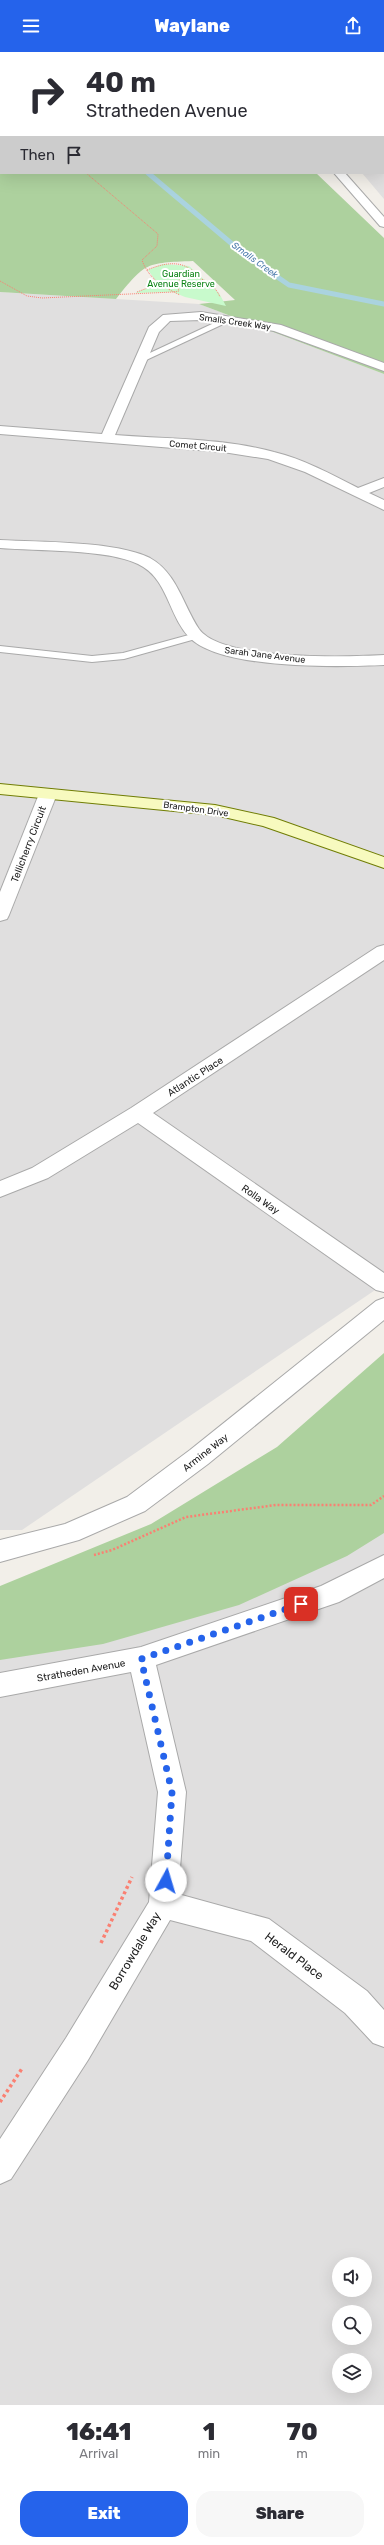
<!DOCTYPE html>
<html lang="en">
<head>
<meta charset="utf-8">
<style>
  body { margin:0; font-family:Rubik,sans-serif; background:#f7f7f7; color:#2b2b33; height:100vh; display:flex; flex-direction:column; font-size:15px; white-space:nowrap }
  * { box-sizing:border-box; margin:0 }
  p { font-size:13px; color:#7c7c81 }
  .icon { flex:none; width:22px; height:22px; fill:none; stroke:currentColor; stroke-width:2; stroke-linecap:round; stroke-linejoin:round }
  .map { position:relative; height:2353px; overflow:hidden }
  .sheet { display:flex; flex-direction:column; background:#fff; flex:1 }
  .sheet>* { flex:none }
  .banner { position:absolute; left:0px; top:0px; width:384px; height:122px; box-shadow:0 4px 16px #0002; background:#fff; color:#2b2b33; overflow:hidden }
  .fabs { position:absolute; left:332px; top:2205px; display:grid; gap:8px }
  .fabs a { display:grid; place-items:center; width:40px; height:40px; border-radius:50%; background:#fff; box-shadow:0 4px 16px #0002; font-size:20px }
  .pin { position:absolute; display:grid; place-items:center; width:34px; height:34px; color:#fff; margin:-17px; border-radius:8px; box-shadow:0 2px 6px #0006 }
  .me { position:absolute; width:44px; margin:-22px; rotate:6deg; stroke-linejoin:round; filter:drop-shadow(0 0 3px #0008) }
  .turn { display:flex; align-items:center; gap:14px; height:84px; padding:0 20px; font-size:18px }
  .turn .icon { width:52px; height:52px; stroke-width:2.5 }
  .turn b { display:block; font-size:28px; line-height:34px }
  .then { display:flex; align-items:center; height:38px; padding:0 20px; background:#0003; gap:8px; font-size:15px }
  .eta { display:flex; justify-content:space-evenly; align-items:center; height:68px; text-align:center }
  .eta b { font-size:24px; font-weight:800; line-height:28px }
  .action { display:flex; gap:8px; margin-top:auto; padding:8px 20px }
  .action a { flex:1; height:46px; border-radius:16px; background:#2563eb; color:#fff; font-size:16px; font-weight:800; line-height:46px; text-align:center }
  .action a+a { background:#f7f7f7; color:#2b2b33 }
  header { display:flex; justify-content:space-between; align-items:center; height:52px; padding:0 20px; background:#2563eb; color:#fff; font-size:18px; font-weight:800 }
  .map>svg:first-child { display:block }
  .residential { fill:#e0dfdf; fill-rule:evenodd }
  .forest { fill:#add19e }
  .park { fill:#c8facc }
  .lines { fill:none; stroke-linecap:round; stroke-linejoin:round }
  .stream { stroke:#aad3df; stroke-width:5 }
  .lane-casing { stroke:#a9a9a9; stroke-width:2 }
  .street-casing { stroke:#a9a9a9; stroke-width:2 }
  .secondary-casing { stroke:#707d05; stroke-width:2 }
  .path-far2 { stroke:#fa8072; stroke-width:1; stroke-dasharray:1 1; stroke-linecap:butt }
  .path-far1 { stroke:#fa8072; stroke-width:2.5; stroke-dasharray:2 2; stroke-linecap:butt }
  .path { stroke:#fa8072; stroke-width:3.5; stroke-dasharray:3 3; stroke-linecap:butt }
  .lane { fill:#fff; fill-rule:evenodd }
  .street { fill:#fff; fill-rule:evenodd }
  .secondary { fill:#f7fabf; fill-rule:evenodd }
  .route { stroke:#2563eb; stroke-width:7; stroke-dasharray:0 12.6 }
  .labels { text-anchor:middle; stroke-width:4; stroke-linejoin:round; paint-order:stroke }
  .far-water-label { font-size:9px; font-style:italic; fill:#4a7aab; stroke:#fff }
  .far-park-label { font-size:9px; fill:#0c8416; stroke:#fff }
  .far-street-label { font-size:9px; fill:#222; stroke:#fff }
  .street-label { font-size:10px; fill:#222; stroke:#fff }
  .near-street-label { font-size:12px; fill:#222; stroke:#fff }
</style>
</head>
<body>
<header><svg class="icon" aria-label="menu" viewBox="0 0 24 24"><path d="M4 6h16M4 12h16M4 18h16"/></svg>Waylane<svg class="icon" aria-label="share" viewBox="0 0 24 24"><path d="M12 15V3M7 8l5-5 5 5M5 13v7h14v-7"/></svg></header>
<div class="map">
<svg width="384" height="2353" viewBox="0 0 384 2353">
  <rect width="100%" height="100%" fill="#f2efe9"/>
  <g class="residential">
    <polygon points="129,0 384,0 384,44 383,1"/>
    <polygon points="383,64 384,64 384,147 362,121 383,121"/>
    <polygon points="0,240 199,252 384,322 384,1232 22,1478 0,1478"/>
    <path d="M384 1414V2353H0V1569ZM339 2212H365V2238H339ZM339 2260H365V2286H339ZM339 2308H365V2334H339Z"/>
  </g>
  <g class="forest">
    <polygon points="0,0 129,0 1,1 0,91"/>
    <path d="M0 109 1 121H316L384 186V322L199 252 235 248 193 209C145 211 146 210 116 247L0 240Z"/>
    <polygon points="384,1301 384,1481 347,1504 239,1553 103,1592 0,1608 0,1534 151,1472 277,1395"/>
  </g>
  <polygon class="park" points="163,212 189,214 219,241 226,254 185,245 173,240 135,241 158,232 148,218"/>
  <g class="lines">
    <polyline class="stream" points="148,121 244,202 289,233 384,252"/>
    <defs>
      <g id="lane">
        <polygon points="227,265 234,267 144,309 137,307"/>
        <polygon points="196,581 199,582 199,586 124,607 92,610 0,600 0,594 92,604 123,601"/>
      </g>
      <g id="street">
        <polygon points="334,121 345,121 384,165 384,175 380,174"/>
        <path d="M201 260 281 273 384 311V319L274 279 230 271 201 268 170 269 159 280 115 383C167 387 223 386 274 400 303 407 331 422 358 436L384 426V435L369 441 384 448V458L305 420 268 407 223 400 0 382V374L102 382 149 275 163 263Z"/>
        <path d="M0 488C38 490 117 489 150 506 177 521 183 553 199 577 222 609 347 605 384 603V613C340 615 220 618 189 585 168 563 168 526 138 512 108 497 36 499 0 496Z"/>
        <polygon points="48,737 54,738 57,742 9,863 7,867 0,869 0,840 39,742 42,738"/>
        <polygon points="384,893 384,908 153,1061 384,1221 384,1240 376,1238 138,1071 48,1126 0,1145 0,1129 32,1116 131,1056 377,895"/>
        <polygon points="384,1246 384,1268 208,1412 145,1459 79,1488 0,1510 0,1488 65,1472 127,1445 190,1398 376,1249"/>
        <polygon points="384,1503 384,1526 339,1550 156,1613 186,1740 178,1842 269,1867 367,1939 384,1958 384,1995 373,1991 345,1961 251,1889 170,1868 88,2008 11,2127 0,2132 0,2087 66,1986 149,1850 158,1740 131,1620 0,1645 0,1621 141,1595 321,1534"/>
      </g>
      <g id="secondary">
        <rect x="383" y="52" width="1" height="6"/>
        <rect x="0" y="97" width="1" height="6"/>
        <polygon points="0,732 215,753 274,766 384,805 384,816 263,774 215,763 0,742"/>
      </g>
    </defs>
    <use href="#lane" class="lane-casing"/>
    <use href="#street" class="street-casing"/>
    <use href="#secondary" class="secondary-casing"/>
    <g class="path-far2">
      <path d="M86 121 158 182 157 194 142 208C148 226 163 235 180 243"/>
      <path d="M147 218C164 211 182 207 196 222L195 225"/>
      <path d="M0 229 27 244 42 246 173 240 179 239 176 230C192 219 213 228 220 245"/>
      <polyline points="137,240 158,232"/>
    </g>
    <polyline class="path-far1" points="94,1503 112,1498 186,1465 276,1453 371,1453 384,1444"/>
    <g class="path">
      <polyline points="101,1891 132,1825"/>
      <polyline points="0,2050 23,2015"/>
    </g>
    <use href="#lane" class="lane"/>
    <use href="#street" class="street"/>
    <use href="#secondary" class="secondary"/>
  </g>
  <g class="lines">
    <polyline class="route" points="166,1829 172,1740 141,1607 301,1552"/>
  </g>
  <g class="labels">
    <g class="far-water-label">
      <text transform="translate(255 208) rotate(36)" y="3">Smalls Creek</text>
    </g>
    <g class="far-park-label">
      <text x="181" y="225">Guardian<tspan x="181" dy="10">Avenue Reserve</tspan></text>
    </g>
    <g class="far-street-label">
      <text transform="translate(235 270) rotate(8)" y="3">Smalls Creek Way</text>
      <text transform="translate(198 394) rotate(5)" y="3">Comet Circuit</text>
      <text transform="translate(265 603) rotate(7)" y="3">Sarah Jane Avenue</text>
      <text transform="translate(196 757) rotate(8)" y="3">Brampton Drive</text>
    </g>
    <g class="street-label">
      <text transform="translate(28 792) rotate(-69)" y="4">Tellicherry Circuit</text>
      <text transform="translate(195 1024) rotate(-33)" y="4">Atlantic Place</text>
      <text transform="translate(261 1147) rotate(35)" y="4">Rolla Way</text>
      <text transform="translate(205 1400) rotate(-38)" y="4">Armine Way</text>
      <text transform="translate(81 1618) rotate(-10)" y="4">Stratheden Avenue</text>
    </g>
    <g class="near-street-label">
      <text transform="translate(135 1899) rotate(-59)" y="4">Borrowdale Way</text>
      <text transform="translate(294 1904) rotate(37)" y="4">Herald Place</text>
    </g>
  </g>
</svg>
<div class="fabs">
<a><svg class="icon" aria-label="sound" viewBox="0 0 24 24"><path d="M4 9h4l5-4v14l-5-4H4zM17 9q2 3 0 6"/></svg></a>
<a><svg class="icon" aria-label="search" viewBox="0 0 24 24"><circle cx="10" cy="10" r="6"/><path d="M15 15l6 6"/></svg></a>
<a><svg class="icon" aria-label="layers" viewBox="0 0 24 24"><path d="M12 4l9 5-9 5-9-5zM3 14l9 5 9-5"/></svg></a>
</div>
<div class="pin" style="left:301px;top:1552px;background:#d93025"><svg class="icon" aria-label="arrive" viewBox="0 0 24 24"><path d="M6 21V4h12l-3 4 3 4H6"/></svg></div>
<svg class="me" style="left:166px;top:1829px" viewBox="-20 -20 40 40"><circle r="19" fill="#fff"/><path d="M0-13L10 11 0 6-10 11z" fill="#2563eb"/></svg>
<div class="banner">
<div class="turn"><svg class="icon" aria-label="right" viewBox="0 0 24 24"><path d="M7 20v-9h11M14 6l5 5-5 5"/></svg><div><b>40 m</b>Stratheden Avenue</div></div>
<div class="then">Then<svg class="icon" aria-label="arrive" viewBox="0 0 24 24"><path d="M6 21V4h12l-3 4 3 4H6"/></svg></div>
</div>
</div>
<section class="sheet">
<div class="eta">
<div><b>16:41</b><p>Arrival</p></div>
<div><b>1</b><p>min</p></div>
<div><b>70</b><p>m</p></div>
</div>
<div class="action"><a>Exit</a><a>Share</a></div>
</section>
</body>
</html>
